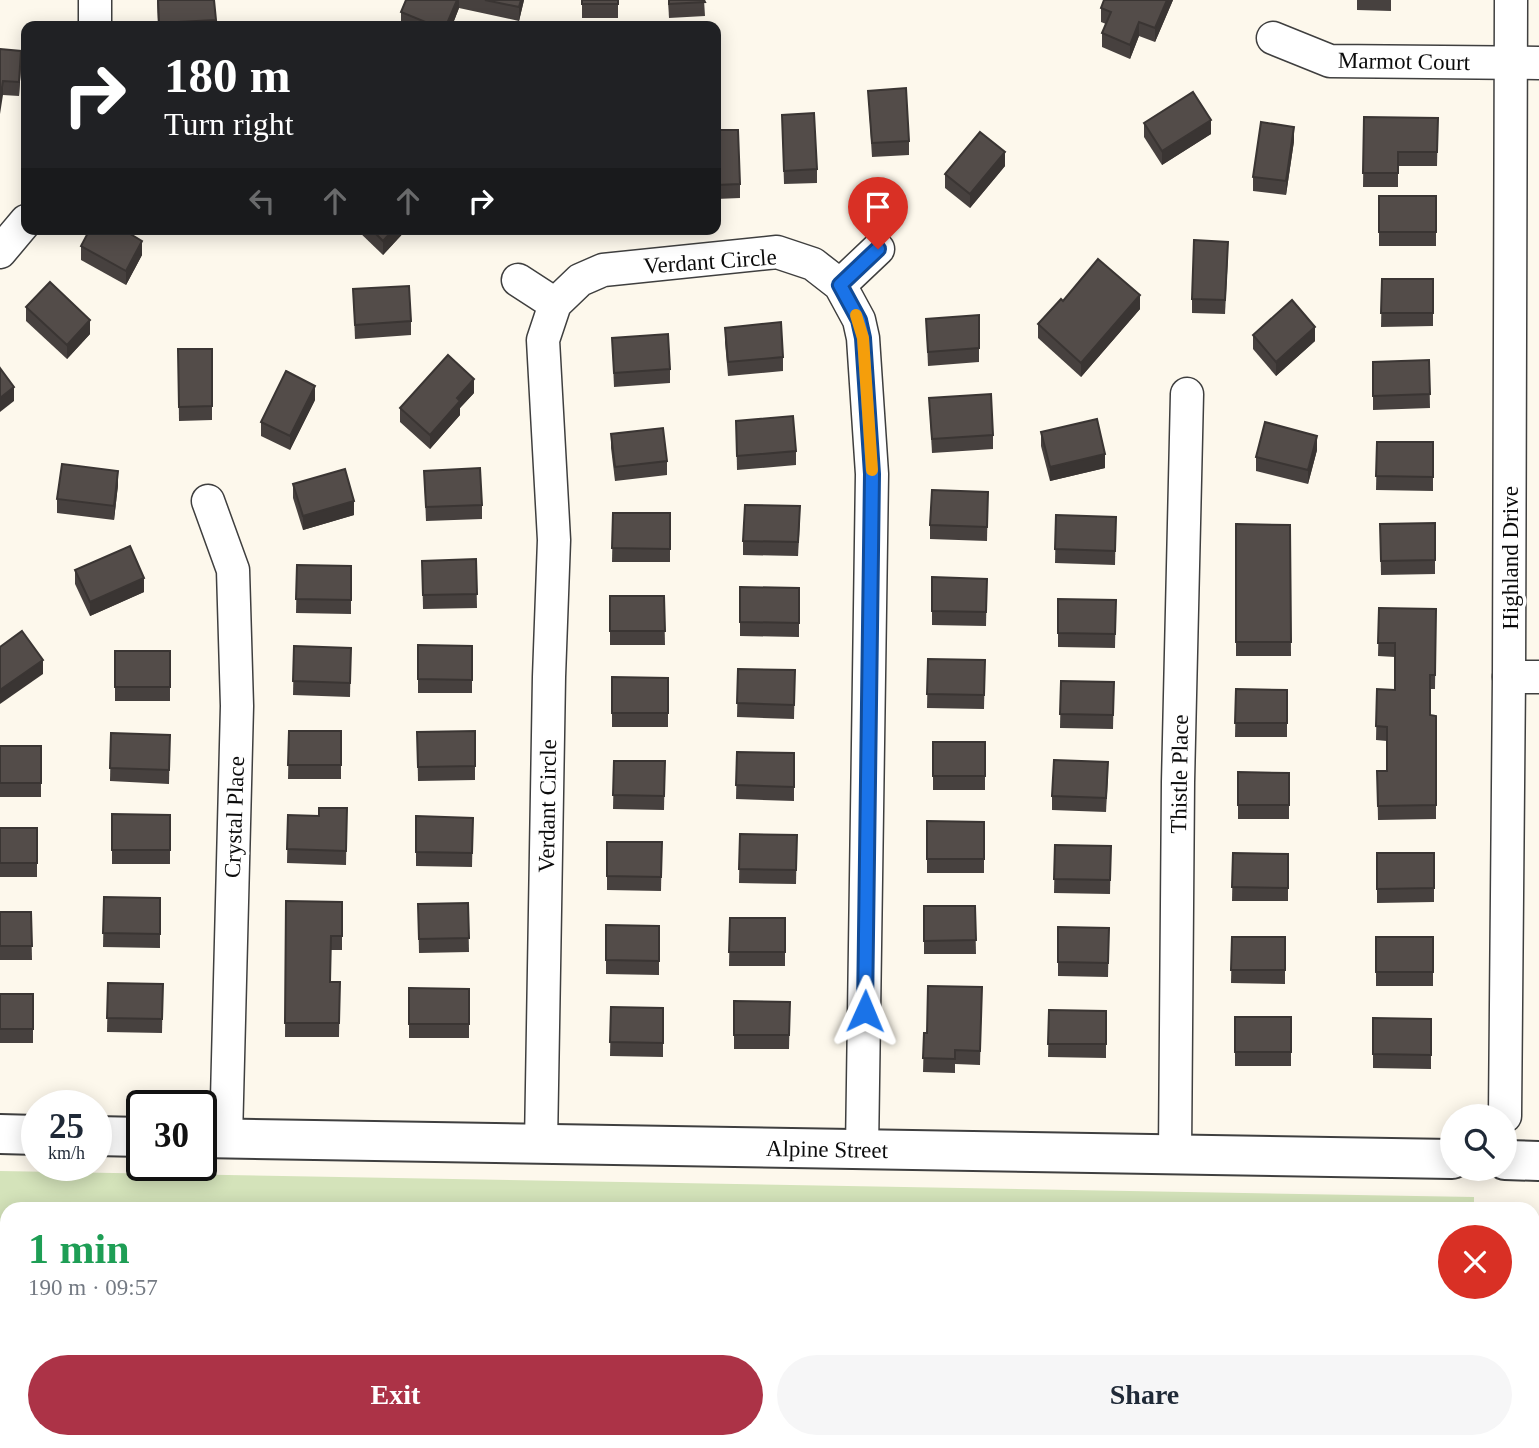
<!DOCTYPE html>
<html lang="en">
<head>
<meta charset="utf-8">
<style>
  body { margin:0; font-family:Georgia,serif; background:#f6f6f7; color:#1f2937; height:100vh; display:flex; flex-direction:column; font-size:26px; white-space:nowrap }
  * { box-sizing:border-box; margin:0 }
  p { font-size:23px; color:#747a83 }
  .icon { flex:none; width:38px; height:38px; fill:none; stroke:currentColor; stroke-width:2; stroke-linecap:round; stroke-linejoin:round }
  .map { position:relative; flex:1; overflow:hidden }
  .sheet { position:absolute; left:0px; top:1202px; width:1540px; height:247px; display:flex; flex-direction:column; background:#fff; border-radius:21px 21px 0 0; box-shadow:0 4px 18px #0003 }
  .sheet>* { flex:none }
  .guide { position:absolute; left:21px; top:21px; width:700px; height:214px; border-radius:14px; box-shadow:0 4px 18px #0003; background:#202124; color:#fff; overflow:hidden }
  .fabs { position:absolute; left:1440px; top:1104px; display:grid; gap:14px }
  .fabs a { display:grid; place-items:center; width:77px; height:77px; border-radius:50%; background:#fff; box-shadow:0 4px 18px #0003; font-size:35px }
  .speed { position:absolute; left:21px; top:1090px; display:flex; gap:14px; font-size:35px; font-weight:700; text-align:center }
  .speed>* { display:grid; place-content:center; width:91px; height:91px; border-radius:50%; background:#fff; box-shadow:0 4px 18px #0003; line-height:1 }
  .speed small { font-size:18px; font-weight:400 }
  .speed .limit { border:4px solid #111; border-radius:10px; background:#fff; color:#111 }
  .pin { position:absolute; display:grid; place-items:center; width:60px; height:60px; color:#fff; margin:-72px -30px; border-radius:50% 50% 50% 0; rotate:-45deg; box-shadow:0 0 7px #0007 }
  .pin .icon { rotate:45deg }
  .me { position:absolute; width:77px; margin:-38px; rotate:1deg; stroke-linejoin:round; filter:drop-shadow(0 0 5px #0008) }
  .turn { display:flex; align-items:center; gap:24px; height:147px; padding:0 28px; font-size:32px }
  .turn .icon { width:91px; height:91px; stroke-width:2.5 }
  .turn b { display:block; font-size:49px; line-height:60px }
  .lanes { display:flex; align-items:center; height:66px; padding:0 28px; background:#0003; justify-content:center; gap:35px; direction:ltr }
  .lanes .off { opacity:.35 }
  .round { display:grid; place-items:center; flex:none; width:74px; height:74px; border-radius:37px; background:#f6f6f7 }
  .head { display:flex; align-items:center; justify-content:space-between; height:119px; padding:0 28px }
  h1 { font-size:42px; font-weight:600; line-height:52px; color:#1e9e55 }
  .cta { display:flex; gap:14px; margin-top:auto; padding:14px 28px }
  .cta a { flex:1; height:80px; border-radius:42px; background:#ac3347; color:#fff; font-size:28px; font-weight:600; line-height:80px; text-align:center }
  .cta a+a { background:#f6f6f7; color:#1f2937 }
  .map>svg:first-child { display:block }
  .green { fill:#d4e3ba }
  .pitch { fill:#e4eccb }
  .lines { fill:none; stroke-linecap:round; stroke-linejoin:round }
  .minor-casing { stroke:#3f3f3f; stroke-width:35 }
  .tertiary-casing { stroke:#3f3f3f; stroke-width:42 }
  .minor { stroke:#fff; stroke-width:32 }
  .tertiary { stroke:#fff; stroke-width:38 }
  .wall { fill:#47413f }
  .shaded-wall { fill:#3a3533 }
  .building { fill:#534c49; stroke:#3a3533; stroke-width:2 }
  .route-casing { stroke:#114b97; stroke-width:18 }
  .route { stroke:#1a73e8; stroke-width:12 }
  .slow { stroke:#f59e0b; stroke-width:12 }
  .labels { text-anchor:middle; stroke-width:7; stroke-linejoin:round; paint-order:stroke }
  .street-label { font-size:23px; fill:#0c0c0c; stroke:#fff }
</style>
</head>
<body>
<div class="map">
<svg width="1539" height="1448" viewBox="0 0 1539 1448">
  <rect width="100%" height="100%" fill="#fdf8ec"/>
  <polygon class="green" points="0,1171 1474,1197 1474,1209 7,1209 7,1442 1469,1442 1469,1448 0,1448"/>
  <g class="pitch">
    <polygon points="20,1442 292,1442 292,1448 12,1448"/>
    <polygon points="493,1442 546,1443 564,1448 493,1448"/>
    <polygon points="946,1442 1253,1442 1250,1448 946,1448"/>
  </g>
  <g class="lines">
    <defs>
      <g id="minor">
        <polyline points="95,26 95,0"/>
        <polyline points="1273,38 1330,61 1539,63"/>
        <polyline points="0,252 26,221"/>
        <polyline points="518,280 555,304"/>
        <polyline points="840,285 878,249"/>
        <polyline points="208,501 233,570 237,706 226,1138"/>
        <polyline points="1509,677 1539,677"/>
        <polyline points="1505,1116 1509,677 1511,0"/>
        <polyline points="541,1144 549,677 554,540 543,340 555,304 580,280 603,270 777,252 813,264 840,285 859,320 863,338 872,474 862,1150"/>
        <polyline points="1175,1153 1178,782 1187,394"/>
      </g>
      <g id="tertiary">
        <polyline points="0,1134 37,1135"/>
        <polyline points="96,1136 142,1137"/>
        <polyline points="201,1138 1452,1159"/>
        <polyline points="1505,1160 1539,1161"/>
      </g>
    </defs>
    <use href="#minor" class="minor-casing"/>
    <use href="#tertiary" class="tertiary-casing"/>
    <use href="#minor" class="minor"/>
    <use href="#tertiary" class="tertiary"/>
  </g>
  <g class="wall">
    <polygon points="157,0 214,0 216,26 158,26"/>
    <polygon points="406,0 524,0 519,21 459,8 452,26 401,26 401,12"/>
    <rect x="582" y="0" width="36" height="18"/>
    <polygon points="668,0 704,0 705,16 669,18"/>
    <polygon points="1173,0 1155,42 1139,36 1130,59 1102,47 1102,33 1106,24 1101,22 1101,8"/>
    <polygon points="1357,0 1391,0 1391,11 1357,10"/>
    <polygon points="0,49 21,65 19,96 3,95"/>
    <polygon points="868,91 909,141 909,155 872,157"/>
    <polygon points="782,115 817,169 817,183 784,184"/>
    <polygon points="1364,117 1438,118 1437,166 1398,166 1398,187 1363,187"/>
    <polygon points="1144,123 1211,134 1162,165 1144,137"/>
    <polygon points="716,130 740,184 740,198 716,199"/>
    <polygon points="1294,141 1286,195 1253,191 1253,177"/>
    <polygon points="1005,166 970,208 945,188 945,174"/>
    <rect x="1379" y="196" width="57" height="50"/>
    <polygon points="356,229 407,229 383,255"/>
    <polygon points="81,246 142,255 126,285 81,260"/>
    <polygon points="1228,256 1225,314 1192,313 1192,299"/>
    <polygon points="1382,279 1433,279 1433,326 1381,327"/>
    <polygon points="353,289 411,321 411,335 355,339"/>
    <polygon points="1063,301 1140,309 1081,377 1038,338 1038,324"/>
    <polygon points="26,307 90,334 67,359 26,321"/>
    <polygon points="979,315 979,362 928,366 926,319"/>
    <polygon points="725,328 783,357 783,371 728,376 725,342"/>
    <polygon points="1253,335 1315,341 1276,376 1253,349"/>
    <polygon points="612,338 670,369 670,383 614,387"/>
    <polygon points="178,349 212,349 212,420 179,421"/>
    <polygon points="1429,360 1430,408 1373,410 1373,362"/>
    <polygon points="474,393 460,408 460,415 430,449 400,422 400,408"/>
    <polygon points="929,398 993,435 993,449 932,453"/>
    <polygon points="315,400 290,450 261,436 261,422"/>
    <polygon points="736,421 796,451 796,465 737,470"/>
    <polygon points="1041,432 1105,468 1050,481 1041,446"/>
    <polygon points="611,434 667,461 667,475 615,481 611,448"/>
    <polygon points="1377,442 1433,442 1433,491 1376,490"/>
    <polygon points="1317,450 1308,484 1256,471 1256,457"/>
    <polygon points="424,471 482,505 482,519 426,521"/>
    <polygon points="293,484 354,515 303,530 293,498"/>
    <polygon points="118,485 114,520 57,513 57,499"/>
    <polygon points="988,492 987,541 930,539 930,525"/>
    <polygon points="613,513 670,513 670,562 612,562"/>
    <polygon points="1056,515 1116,517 1115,565 1055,563"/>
    <polygon points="800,520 798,556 743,555 743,541"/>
    <polygon points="1435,523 1435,574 1381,575 1380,524"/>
    <polygon points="1236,524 1290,525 1291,656 1236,656"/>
    <polygon points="476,559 477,608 423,609 422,561"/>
    <polygon points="297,565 351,566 351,614 296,613"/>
    <polygon points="75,570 144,592 90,616 75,584"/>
    <polygon points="932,577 987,579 986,626 932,625"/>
    <polygon points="740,587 799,588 799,637 740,636"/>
    <polygon points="610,596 664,596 665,645 610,645"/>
    <polygon points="1058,599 1116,600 1115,648 1058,647"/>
    <polygon points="1379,608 1436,609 1435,689 1430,689 1430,715 1436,716 1436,819 1378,820 1377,771 1387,771 1387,741 1376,740 1377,689 1395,690 1395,657 1378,656"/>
    <polygon points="418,645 472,646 472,693 418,693"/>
    <polygon points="294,646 351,648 350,697 293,695"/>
    <rect x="115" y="651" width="55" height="50"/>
    <polygon points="928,659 985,660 984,709 927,708"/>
    <polygon points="738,669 795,670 794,719 737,717"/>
    <polygon points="612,677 668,678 668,727 612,727"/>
    <polygon points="1061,681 1114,682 1113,729 1060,728"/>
    <polygon points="1236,689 1287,690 1287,737 1235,737"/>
    <polygon points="289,731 341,731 341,779 288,779"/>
    <polygon points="475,731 475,780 418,781 417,732"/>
    <polygon points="111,733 170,735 169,784 110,781"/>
    <rect x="933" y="742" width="52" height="48"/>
    <rect x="0" y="746" width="41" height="51"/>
    <polygon points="737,752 794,753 794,801 736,799"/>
    <polygon points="614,761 665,761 664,810 613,809"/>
    <polygon points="1238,772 1289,773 1289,819 1238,819"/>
    <polygon points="1108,776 1106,812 1052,810 1052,796"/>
    <polygon points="347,808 346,865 287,863 288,815 319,816"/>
    <polygon points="112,814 170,815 170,864 112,864"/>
    <polygon points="416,816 473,818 472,867 416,866"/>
    <polygon points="927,821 984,822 984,873 927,873"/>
    <rect x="0" y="828" width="37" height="49"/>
    <polygon points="740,834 797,835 796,884 739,883"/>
    <polygon points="607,842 662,842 661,891 607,890"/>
    <polygon points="1055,845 1111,846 1110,894 1054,893"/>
    <polygon points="1233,853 1288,854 1288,901 1232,901"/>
    <polygon points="1377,853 1434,853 1434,902 1377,903"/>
    <polygon points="104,897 160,898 160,948 103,947"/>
    <polygon points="286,901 342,902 342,950 331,950 330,982 340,982 339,1037 285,1037"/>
    <polygon points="468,903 469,952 419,953 418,904"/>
    <polygon points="924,906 975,906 976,954 924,954"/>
    <polygon points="0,912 31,912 32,960 0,960"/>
    <polygon points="730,918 785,918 785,966 729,966"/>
    <polygon points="606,925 659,926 659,975 606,974"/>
    <polygon points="1058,927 1109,928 1108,977 1058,976"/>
    <polygon points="1232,937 1285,937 1285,984 1231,983"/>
    <rect x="1376" y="937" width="57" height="49"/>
    <polygon points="108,983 163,984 162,1033 107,1032"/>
    <polygon points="982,987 980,1065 955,1064 955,1073 923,1072 924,1033 927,1033"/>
    <polygon points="409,988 469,989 469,1038 409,1038"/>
    <rect x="0" y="994" width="33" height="49"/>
    <polygon points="734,1001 790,1002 789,1049 734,1049"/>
    <polygon points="611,1007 663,1008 663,1057 610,1056"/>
    <polygon points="1049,1010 1106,1011 1106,1058 1048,1057"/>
    <rect x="1235" y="1017" width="56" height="49"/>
    <polygon points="1373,1018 1431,1019 1431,1069 1373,1068"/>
  </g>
  <g class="shaded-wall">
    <polygon points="457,0 459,0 459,8 452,26 446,26"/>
    <polygon points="521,0 524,0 519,21 519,7"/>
    <polygon points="1167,0 1173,0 1155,42 1155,28"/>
    <polygon points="1139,22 1139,36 1130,59 1130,45"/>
    <polygon points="21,51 21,65 19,96 19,82"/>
    <polygon points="3,81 3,95 0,114 0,100"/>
    <polygon points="1211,120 1211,134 1162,165 1162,151"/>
    <polygon points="1294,127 1294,141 1286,195 1286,181"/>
    <polygon points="1005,152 1005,166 970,208 970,194"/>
    <polygon points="394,229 407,229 383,255 383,241"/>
    <polygon points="142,241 142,255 126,285 126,271"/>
    <polygon points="1140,295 1140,309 1081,377 1081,363"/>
    <polygon points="90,320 90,334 67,359 67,345"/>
    <polygon points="1315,327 1315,341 1276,376 1276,362"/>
    <polygon points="474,379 474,393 460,408 460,415 430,449 430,435 457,398"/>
    <polygon points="315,386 315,400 290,450 290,436"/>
    <polygon points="14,387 14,401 0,412 0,398"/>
    <polygon points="1317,436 1317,450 1308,484 1308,470"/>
    <polygon points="1105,454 1105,468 1050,481 1050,467"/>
    <polygon points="118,471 118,485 114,520 114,506"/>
    <polygon points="354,501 354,515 303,530 303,516"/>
    <polygon points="144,578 144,592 90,616 90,602"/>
    <polygon points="43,660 43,674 0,704 0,690"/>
  </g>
  <g class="building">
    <polygon points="158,0 214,0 216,20 159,23"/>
    <polygon points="406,0 457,0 446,26 435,26 401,12"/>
    <polygon points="485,0 521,0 519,7"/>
    <rect x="582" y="0" width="36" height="4"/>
    <polygon points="669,0 704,0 705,2 669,4"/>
    <polygon points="1104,0 1167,0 1155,28 1139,22 1130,45 1102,33 1111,12 1101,8"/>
    <polygon points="0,49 21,51 19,82 3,81 0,100"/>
    <polygon points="906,88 909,141 872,143 868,91"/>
    <polygon points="1193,92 1211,120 1162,151 1144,123"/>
    <polygon points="814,113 817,169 784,171 782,115"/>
    <polygon points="1364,117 1438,118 1437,152 1398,152 1398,173 1363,173"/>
    <polygon points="1261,122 1294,127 1286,181 1253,177"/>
    <polygon points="716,130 738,130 740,184 716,185"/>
    <polygon points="980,132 1005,152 970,194 945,174"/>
    <rect x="1379" y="196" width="57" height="36"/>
    <polygon points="90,229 122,229 142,241 126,271 81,246"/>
    <polygon points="371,229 394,229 383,241"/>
    <polygon points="1194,240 1228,242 1225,300 1192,299"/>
    <polygon points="1098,259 1140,295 1081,363 1038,324 1061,299 1063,301"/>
    <polygon points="1382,279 1433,279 1433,313 1381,313"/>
    <polygon points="50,282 90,320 67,345 26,307"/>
    <polygon points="409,286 411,321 355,325 353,289"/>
    <polygon points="1292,300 1315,327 1276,362 1253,335"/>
    <polygon points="979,315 979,348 928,352 926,319"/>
    <polygon points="781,322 783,357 728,362 725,328"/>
    <polygon points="668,334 670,369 614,373 612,338"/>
    <polygon points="178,349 212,349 212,406 179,407"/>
    <polygon points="448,355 474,379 457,398 460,401 430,435 400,408"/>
    <polygon points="1429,360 1430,394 1373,396 1373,362"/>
    <polygon points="0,368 14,387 0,398"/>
    <polygon points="286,371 315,386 290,436 261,422"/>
    <polygon points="991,394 993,435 932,439 929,398"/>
    <polygon points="793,416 796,451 737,456 736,421"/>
    <polygon points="1097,419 1105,454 1050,467 1041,432"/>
    <polygon points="1265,422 1317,436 1308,470 1256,457"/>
    <polygon points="663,428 667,461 615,467 611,434"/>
    <polygon points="1377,442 1433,442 1433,477 1376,476"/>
    <polygon points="62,464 118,471 114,506 57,499"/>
    <polygon points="480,468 482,505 426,507 424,471"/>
    <polygon points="345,469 354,501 303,516 293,484"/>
    <polygon points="932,490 988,492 987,527 930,525"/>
    <polygon points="745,505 800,506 798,542 743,541"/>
    <polygon points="613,513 670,513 670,549 612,548"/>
    <polygon points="1056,515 1116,517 1115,551 1055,549"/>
    <polygon points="1435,523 1435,560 1381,561 1380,524"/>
    <polygon points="1236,524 1290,525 1291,642 1236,642"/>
    <polygon points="130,546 144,578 90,602 75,570"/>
    <polygon points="476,559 477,594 423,595 422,561"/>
    <polygon points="297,565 351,566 351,600 296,599"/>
    <polygon points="932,577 987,579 986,612 932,611"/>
    <polygon points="740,587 799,588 799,623 740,622"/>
    <polygon points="610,596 664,596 665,631 610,631"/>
    <polygon points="1058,599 1116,600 1115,634 1058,633"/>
    <polygon points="1379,608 1436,609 1435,675 1430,675 1430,715 1436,716 1436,805 1378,806 1377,771 1387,771 1387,727 1376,726 1377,689 1395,690 1395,643 1378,643"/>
    <polygon points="22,631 43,660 0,690 0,647"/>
    <polygon points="418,645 472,646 472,680 418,679"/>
    <polygon points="294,646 351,648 350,683 293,681"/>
    <rect x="115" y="651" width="55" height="36"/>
    <polygon points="928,659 985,660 984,695 927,694"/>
    <polygon points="738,669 795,670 794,705 737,703"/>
    <polygon points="612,677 668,678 668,713 612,713"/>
    <polygon points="1061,681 1114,682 1113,715 1060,714"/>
    <polygon points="1236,689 1287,690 1287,723 1235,723"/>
    <polygon points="289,731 341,731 341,765 288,765"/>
    <polygon points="475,731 475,766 418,767 417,732"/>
    <polygon points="111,733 170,735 169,770 110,768"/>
    <rect x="933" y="742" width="52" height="34"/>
    <rect x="0" y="746" width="41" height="37"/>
    <polygon points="737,752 794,753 794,787 736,785"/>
    <polygon points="1054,760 1108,762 1106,798 1052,796"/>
    <polygon points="614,761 665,761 664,796 613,795"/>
    <polygon points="1238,772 1289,773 1289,805 1238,805"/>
    <polygon points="319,808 347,808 346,851 287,849 288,815 319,816"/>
    <polygon points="112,814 170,815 170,850 112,850"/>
    <polygon points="416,816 473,818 472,853 416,852"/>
    <polygon points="927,821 984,822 984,859 927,859"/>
    <rect x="0" y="828" width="37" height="35"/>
    <polygon points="740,834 797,835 796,870 739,869"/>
    <polygon points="607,842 662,842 661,877 607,876"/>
    <polygon points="1055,845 1111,846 1110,880 1054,879"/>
    <polygon points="1233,853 1288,854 1288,888 1232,887"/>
    <polygon points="1377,853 1434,853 1434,888 1377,889"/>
    <polygon points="104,897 160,898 160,934 103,933"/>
    <polygon points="286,901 342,902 342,936 331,936 330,982 340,982 339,1023 285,1023"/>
    <polygon points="468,903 469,938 419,939 418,904"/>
    <polygon points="924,906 975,906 976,940 924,941"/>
    <polygon points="0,912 31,912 32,946 0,946"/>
    <polygon points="730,918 785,918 785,952 729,952"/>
    <polygon points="606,925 659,926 659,961 606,960"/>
    <polygon points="1058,927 1109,928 1108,963 1058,962"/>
    <polygon points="1232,937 1285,937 1285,970 1231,970"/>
    <rect x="1376" y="937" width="57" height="35"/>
    <polygon points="108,983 163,984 162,1019 107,1018"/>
    <polygon points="928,986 982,987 980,1051 955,1050 955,1059 923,1058 924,1033 927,1033"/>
    <polygon points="409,988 469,989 469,1024 409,1024"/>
    <rect x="0" y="994" width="33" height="35"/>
    <polygon points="734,1001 790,1002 789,1035 734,1035"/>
    <polygon points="611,1007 663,1008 663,1043 610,1042"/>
    <polygon points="1049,1010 1106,1011 1106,1044 1048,1044"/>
    <rect x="1235" y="1017" width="56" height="35"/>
    <polygon points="1373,1018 1431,1019 1431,1055 1373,1054"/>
  </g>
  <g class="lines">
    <defs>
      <polyline id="route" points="865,1011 872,474 863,338 859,320 840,285 878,249"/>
    </defs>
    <use href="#route" class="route-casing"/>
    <use href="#route" class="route"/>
    <polyline class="slow" points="856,315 863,338 872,470"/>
  </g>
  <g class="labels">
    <g class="street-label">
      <text transform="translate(1404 61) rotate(1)" y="8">Marmot Court</text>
      <text transform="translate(710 261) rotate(-4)" y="8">Verdant Circle</text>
      <text transform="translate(1510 558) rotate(-90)" y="8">Highland Drive</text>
      <text transform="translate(1179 774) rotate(-89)" y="8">Thistle Place</text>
      <text transform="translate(547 806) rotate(-89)" y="8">Verdant Circle</text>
      <text transform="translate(234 817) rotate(-88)" y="8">Crystal Place</text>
      <text transform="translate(827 1149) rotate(1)" y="8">Alpine Street</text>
    </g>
  </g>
</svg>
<div class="fabs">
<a><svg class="icon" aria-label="search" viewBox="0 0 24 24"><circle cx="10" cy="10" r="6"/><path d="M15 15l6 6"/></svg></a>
</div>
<div class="speed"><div>25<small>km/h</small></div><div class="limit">30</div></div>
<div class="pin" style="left:878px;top:249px;background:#d93025"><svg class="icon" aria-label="arrive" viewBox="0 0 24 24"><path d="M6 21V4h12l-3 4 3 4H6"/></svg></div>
<svg class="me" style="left:865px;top:1011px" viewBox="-20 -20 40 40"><path d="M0-17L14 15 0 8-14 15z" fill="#1a73e8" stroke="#fff" stroke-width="4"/></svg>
<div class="guide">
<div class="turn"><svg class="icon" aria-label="right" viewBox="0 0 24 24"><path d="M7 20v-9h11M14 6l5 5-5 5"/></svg><div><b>180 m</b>Turn right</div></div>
<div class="lanes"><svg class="icon off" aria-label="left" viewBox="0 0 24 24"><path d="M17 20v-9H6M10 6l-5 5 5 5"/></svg><svg class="icon off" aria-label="ahead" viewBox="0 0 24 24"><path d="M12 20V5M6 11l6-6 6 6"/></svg><svg class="icon off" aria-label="ahead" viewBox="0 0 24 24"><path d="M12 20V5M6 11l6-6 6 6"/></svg><svg class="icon" aria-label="right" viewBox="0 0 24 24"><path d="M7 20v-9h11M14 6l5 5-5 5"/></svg></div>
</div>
<section class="sheet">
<div class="head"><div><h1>1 min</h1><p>190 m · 09:57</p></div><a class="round" style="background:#d93025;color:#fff"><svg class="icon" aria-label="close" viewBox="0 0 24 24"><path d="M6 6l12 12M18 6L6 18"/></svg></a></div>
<div class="cta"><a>Exit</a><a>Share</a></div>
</section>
</div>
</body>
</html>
